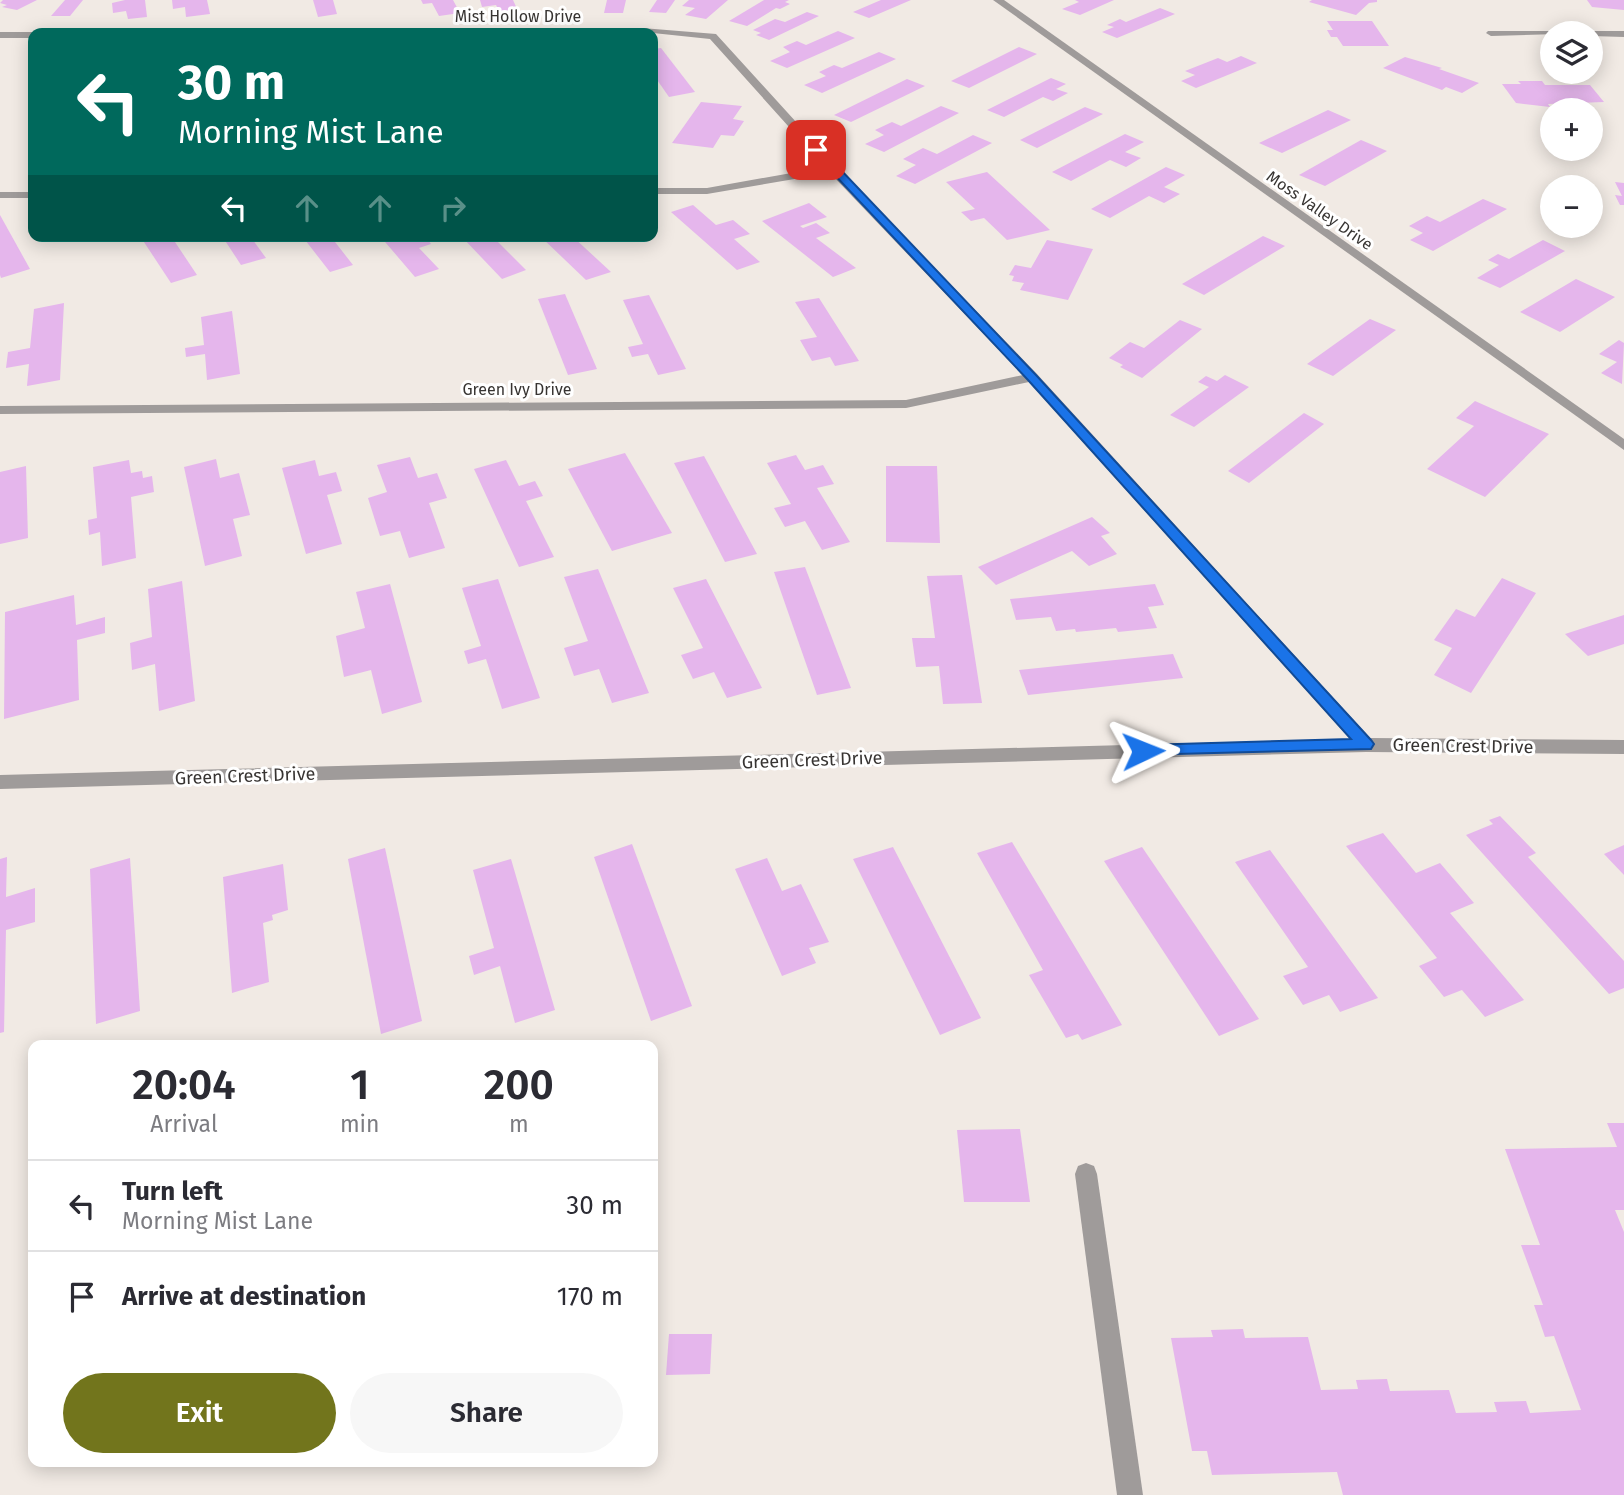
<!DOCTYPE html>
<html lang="en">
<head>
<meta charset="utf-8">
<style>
  body { margin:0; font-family:"Fira Sans",sans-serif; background:#f7f7f7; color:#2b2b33; height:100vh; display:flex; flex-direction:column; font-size:26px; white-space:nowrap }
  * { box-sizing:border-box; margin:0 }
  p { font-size:23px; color:#7c7c81 }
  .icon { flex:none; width:38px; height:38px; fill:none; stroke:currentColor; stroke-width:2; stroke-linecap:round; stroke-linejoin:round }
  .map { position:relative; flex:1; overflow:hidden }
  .side { position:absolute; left:28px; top:1040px; width:630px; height:427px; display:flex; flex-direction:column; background:#fff; border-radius:14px; box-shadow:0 4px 18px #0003 }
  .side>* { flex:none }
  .top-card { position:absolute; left:28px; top:28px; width:630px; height:214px; border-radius:14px; box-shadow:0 4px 18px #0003; background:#00695c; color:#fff; overflow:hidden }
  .controls { position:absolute; left:1540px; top:21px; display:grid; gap:14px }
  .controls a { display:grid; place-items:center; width:63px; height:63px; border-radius:50%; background:#fff; box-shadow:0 4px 18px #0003; font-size:35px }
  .pin { position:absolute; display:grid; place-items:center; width:60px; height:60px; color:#fff; margin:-30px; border-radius:14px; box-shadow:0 4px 10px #0006 }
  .me { position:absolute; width:77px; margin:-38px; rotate:88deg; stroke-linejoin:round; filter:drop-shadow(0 0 5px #0008) }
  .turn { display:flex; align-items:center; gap:24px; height:147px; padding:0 35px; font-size:32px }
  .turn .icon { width:91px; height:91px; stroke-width:2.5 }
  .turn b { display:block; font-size:49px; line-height:60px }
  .lanes { display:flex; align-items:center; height:66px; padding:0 35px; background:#0003; justify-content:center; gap:35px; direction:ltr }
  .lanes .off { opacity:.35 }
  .eta { display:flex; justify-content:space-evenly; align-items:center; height:119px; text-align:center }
  .eta b { font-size:42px; font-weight:600; line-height:49px }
  .cta { display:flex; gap:14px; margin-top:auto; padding:14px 35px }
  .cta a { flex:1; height:80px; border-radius:42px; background:#72751c; color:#fff; font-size:28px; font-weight:600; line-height:80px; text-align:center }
  .cta a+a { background:#f7f7f7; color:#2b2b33 }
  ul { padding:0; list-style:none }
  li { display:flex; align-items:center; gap:21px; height:91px; padding:0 35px; border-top:2px solid #e1e1e2 }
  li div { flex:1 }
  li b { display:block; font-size:26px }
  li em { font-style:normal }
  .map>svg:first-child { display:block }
  .building { fill:#e5b6ec }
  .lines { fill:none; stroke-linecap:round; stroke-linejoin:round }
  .minor { fill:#9f9b9a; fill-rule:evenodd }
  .route { fill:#1a73e8; stroke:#114b97; stroke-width:2 }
  .labels { text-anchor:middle; stroke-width:6; stroke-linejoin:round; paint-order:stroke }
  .far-street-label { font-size:16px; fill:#373432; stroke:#fff }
  .street-label { font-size:18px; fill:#373432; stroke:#fff }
</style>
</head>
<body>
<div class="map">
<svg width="1624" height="1495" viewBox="0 0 1624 1495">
  <rect width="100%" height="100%" fill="#f1eae4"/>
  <g class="building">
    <polygon points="3,0 37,0 17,10 2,7 7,5 0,3"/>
    <polygon points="65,0 83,0 70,16 51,16"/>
    <polygon points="125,0 145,0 147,17 128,19 126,11 113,13 112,3"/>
    <polygon points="172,0 207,0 210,14 186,17 185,7 173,9"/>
    <polygon points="313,0 333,0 337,14 318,17"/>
    <polygon points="421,0 453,0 460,13 439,16 432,3 423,4"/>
    <polygon points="480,0 513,0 518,11 500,13 496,5 482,7"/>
    <polygon points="607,0 626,0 623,13 604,13"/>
    <polygon points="657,0 675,0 666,13 649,12"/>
    <polygon points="689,0 728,0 706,19 685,15 695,8 682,6"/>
    <polygon points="764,0 789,0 785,2 790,4 780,9 776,8 747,26 729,21"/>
    <polygon points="881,0 911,0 869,18 853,12"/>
    <polygon points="1075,0 1114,0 1080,15 1062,9 1079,2"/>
    <polygon points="1312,0 1377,0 1377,2 1369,3 1356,15 1309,2"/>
    <polygon points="1587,0 1624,0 1624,10 1592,7"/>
    <polygon points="1160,8 1175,14 1117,38 1102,32 1114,27 1107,25 1120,19 1126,22"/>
    <polygon points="807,12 819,16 769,40 756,35 761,33 753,30 775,19 785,22"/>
    <polygon points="1327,21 1372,21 1389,46 1343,46 1337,37 1331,37 1327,30 1333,30"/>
    <polygon points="838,31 855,38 787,68 770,61 790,52 783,47 797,41 806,45"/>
    <polygon points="1019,47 1037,54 969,88 951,81"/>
    <polygon points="661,48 695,92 669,97 653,74 653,49"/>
    <polygon points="879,52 896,59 822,93 804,85 826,76 819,72 834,65 842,68"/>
    <polygon points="1241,56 1257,63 1196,88 1181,81 1195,75 1185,71 1218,58 1227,62"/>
    <polygon points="1405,57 1442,68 1439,69 1479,83 1462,93 1446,87 1442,90 1383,68"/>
    <polygon points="1051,78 1066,84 1056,89 1068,93 1053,101 1043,97 1004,117 987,110"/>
    <polygon points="907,79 925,86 851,122 834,115"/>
    <polygon points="1518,81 1542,81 1545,85 1590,85 1604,102 1548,104 1550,107 1516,103 1502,84 1521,84"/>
    <polygon points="701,102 742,106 733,119 744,121 734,136 721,135 713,148 672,143"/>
    <polygon points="941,106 959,113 884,152 865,144 884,135 875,130 892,122 901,126"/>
    <polygon points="1085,107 1103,114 1037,148 1020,140"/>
    <polygon points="1328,110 1351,120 1282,153 1259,143"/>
    <polygon points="1125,134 1144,142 1125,152 1141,158 1126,167 1110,160 1071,181 1052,172"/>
    <polygon points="973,135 992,143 915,184 896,176 916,165 903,159 923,148 937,154"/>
    <polygon points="1361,140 1387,151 1325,186 1299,175"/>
    <polygon points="1166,167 1185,175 1164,187 1180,194 1164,203 1149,196 1110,218 1091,209"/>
    <polygon points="987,172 1050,230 1007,240 984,218 971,221 961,212 975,209 946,182"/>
    <polygon points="1615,182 1624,183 1624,205 1620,205 1615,195 1622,196"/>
    <polygon points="1483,199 1507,209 1433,251 1410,240 1423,233 1409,226 1427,216 1440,222"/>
    <polygon points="809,203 827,217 800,226 803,228 816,223 830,233 816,238 856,268 833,277 762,221"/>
    <polygon points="693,205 716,225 733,220 750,234 734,239 760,262 737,270 671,212"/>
    <polygon points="0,215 30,269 1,278 0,275"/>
    <polygon points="140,236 171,236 197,275 171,283"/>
    <polygon points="222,236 250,236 266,258 241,265"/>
    <polygon points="302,236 351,236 335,242 353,265 330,272"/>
    <polygon points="380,236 425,236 431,244 419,248 439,269 415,277"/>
    <polygon points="461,236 492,236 526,270 502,279"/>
    <polygon points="540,236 572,236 611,272 586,280"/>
    <polygon points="1263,236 1285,246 1204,295 1182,284"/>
    <polygon points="1047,240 1093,249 1068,300 1020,290 1024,283 1012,281 1014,276 1009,275 1015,265 1031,268"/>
    <polygon points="1543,240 1565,251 1500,288 1477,278 1499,265 1488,260 1498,254 1509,259"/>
    <polygon points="1576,279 1615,297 1560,332 1520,312"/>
    <polygon points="565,294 597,369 568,375 538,299"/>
    <polygon points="649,295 686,369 658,375 648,354 632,357 628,347 643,344 623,300"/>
    <polygon points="819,298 859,361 835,366 830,357 812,361 800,340 817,337 795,302"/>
    <polygon points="64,303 60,380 27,386 29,364 6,368 8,352 30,348 34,309"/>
    <polygon points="232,311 240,374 207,380 205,354 186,357 185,348 204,345 201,317"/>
    <polygon points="1370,319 1396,330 1333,376 1307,364"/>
    <polygon points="1180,320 1202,329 1142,378 1120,367 1123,365 1109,358 1130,342 1144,348"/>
    <polygon points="1619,340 1624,343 1622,384 1601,373 1617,362 1599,354"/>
    <polygon points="1225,375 1249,387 1194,427 1170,415 1209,387 1198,382 1206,376 1217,381"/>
    <polygon points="1475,401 1549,434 1485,497 1427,469 1474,426 1456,418"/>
    <polygon points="1304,413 1324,424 1249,483 1228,471"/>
    <polygon points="625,453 672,533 612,551 568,469"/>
    <polygon points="796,455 805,470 823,465 834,484 817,488 850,542 822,550 805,521 785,527 774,508 791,504 767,463"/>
    <polygon points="704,456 757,554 725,562 674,463"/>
    <polygon points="410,457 418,478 437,473 447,498 429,503 445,548 409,558 400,531 380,536 368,498 387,492 377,465"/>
    <polygon points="216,459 220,478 239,473 250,515 233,519 242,556 205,566 184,467"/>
    <polygon points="129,460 131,473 142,471 143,478 152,476 154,492 131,497 136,558 102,566 100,532 89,535 88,520 97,518 93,467"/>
    <polygon points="315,460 319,476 336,472 342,491 327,495 342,544 306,554 282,468"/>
    <polygon points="506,460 519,486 535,481 543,496 526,501 554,557 519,567 474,469"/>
    <polygon points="26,466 28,538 0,544 0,472"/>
    <polygon points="886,466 937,466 940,543 886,542"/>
    <polygon points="1092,517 1110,533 1101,536 1117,554 1089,566 1072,551 996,585 978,567"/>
    <polygon points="805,567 851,688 817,695 774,572"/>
    <polygon points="598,569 649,693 612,703 599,669 574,676 564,648 588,641 564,577"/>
    <polygon points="962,575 982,703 943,704 939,666 916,667 912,638 935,638 927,576"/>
    <polygon points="1502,578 1536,593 1471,693 1434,675 1452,648 1434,640 1456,609 1475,617"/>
    <polygon points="498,579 540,698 502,709 486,659 468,664 464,651 481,646 462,588"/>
    <polygon points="706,579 762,688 727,698 714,672 693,679 681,655 703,648 673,588"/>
    <polygon points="182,581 195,701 159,711 155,664 132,670 130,643 152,637 148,589"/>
    <polygon points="390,584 422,702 382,714 371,670 344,677 336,636 365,628 356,592"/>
    <polygon points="1155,584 1164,605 1148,607 1157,628 1118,632 1116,628 1076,632 1075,629 1056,631 1051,617 1016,620 1010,599"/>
    <polygon points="74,595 76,625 105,617 105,633 77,640 79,700 4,719 5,612"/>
    <polygon points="1624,615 1624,644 1588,656 1565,634"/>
    <polygon points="1173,654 1183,678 1028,695 1019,670"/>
    <polygon points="1500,816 1536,853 1528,857 1624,961 1624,988 1609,994 1466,835 1493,824 1489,820"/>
    <polygon points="1383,833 1416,873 1440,863 1474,903 1450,913 1524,1000 1485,1017 1462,990 1444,997 1419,966 1437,958 1346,846"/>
    <polygon points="1012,842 1122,1025 1082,1040 1078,1034 1066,1038 1029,975 1043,970 977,853"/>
    <polygon points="632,844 692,1006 651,1021 594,857"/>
    <polygon points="1624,845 1624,875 1604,854"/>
    <polygon points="893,847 981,1018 940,1035 853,859"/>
    <polygon points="1142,847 1259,1019 1219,1036 1104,861"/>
    <polygon points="385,848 422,1021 381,1034 348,859"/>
    <polygon points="1270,850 1378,998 1340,1012 1329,995 1303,1005 1283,976 1308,967 1235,862"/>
    <polygon points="7,857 6,897 35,888 35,922 6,930 4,1032 0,1033 0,859"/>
    <polygon points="130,858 140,1011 96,1024 90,869"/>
    <polygon points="767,858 782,891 801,884 829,942 809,948 816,963 782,976 735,869"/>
    <polygon points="511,859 555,1010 515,1023 500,966 474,975 469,956 494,948 473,870"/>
    <polygon points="283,864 288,910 272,915 273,920 263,923 269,982 232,993 223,877"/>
    <polygon points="1607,1123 1624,1123 1624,1210 1615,1210 1624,1232 1624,1495 1343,1495 1337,1472 1212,1475 1207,1451 1192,1451 1171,1338 1213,1337 1211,1330 1243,1329 1245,1338 1308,1337 1321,1390 1358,1389 1356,1380 1387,1379 1390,1391 1449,1390 1456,1413 1497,1412 1494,1402 1526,1401 1530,1413 1581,1410 1554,1336 1545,1337 1534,1305 1543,1305 1521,1245 1540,1245 1505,1149 1617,1147"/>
    <polygon points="1020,1129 1030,1202 964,1202 957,1130"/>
    <polygon points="669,1334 712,1334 710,1374 666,1375"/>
  </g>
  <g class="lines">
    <g class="minor">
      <polygon points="993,0 1004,0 1624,439 1624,450"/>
      <polygon points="642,28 716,34 837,167 1037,374 1370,738 1624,740 1624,754 1366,752 0,789 0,775 1350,739 1029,382 906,408 0,414 0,406 906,400 1023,375 830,173 707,194 653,194 653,188 707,188 825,167 710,39 653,33 319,33 324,30"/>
      <polygon points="1488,31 1624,31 1624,37 1591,36 1591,33 1491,36 1486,33"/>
      <polygon points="0,32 33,32 37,33 33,33 33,38 0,38"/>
      <rect x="0" y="192" width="33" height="6"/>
      <polygon points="1086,1163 1094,1166 1097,1174 1143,1495 1117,1495 1075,1174 1078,1166"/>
    </g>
  </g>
  <polygon class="route" points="813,148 820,148 1036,375 1371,740 1374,744 1371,749 1137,755 1135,751 1143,745 1351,739 1028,380 813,152"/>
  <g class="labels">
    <g class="far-street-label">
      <text x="518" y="22">Mist Hollow Drive</text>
      <text transform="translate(1320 210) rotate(35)" y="6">Moss Valley Drive</text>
      <text x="517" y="395">Green Ivy Drive</text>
    </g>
    <g class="street-label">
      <text transform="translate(1463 746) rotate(1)" y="6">Green Crest Drive</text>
      <text transform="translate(812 760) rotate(-2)" y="6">Green Crest Drive</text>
      <text transform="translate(245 776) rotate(-2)" y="6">Green Crest Drive</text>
    </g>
  </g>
</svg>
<div class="controls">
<a><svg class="icon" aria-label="layers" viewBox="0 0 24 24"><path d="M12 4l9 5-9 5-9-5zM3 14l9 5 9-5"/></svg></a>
<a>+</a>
<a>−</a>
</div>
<div class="pin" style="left:816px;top:150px;background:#d93025"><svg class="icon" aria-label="arrive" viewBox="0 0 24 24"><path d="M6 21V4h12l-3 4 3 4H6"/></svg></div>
<svg class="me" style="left:1143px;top:751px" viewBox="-20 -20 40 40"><path d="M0-17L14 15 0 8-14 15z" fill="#1a73e8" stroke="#fff" stroke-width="4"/></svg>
<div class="top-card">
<div class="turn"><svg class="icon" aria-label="left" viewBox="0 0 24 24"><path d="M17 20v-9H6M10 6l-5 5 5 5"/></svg><div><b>30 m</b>Morning Mist Lane</div></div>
<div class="lanes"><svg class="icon" aria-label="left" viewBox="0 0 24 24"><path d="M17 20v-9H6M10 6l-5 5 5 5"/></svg><svg class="icon off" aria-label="ahead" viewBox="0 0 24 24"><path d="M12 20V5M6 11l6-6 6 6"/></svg><svg class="icon off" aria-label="ahead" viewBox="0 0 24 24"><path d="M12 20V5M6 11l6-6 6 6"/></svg><svg class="icon off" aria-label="right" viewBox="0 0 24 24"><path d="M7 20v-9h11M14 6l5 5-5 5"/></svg></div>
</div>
<section class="side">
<div class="eta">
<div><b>20:04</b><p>Arrival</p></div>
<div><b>1</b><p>min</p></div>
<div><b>200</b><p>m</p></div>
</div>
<ul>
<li><svg class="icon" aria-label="left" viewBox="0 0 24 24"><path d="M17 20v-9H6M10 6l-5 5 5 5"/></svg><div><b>Turn left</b><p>Morning Mist Lane</p></div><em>30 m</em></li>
<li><svg class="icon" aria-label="arrive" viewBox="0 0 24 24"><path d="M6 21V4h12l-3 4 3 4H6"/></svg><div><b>Arrive at destination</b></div><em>170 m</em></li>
</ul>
<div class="cta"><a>Exit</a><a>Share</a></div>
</section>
</div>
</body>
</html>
